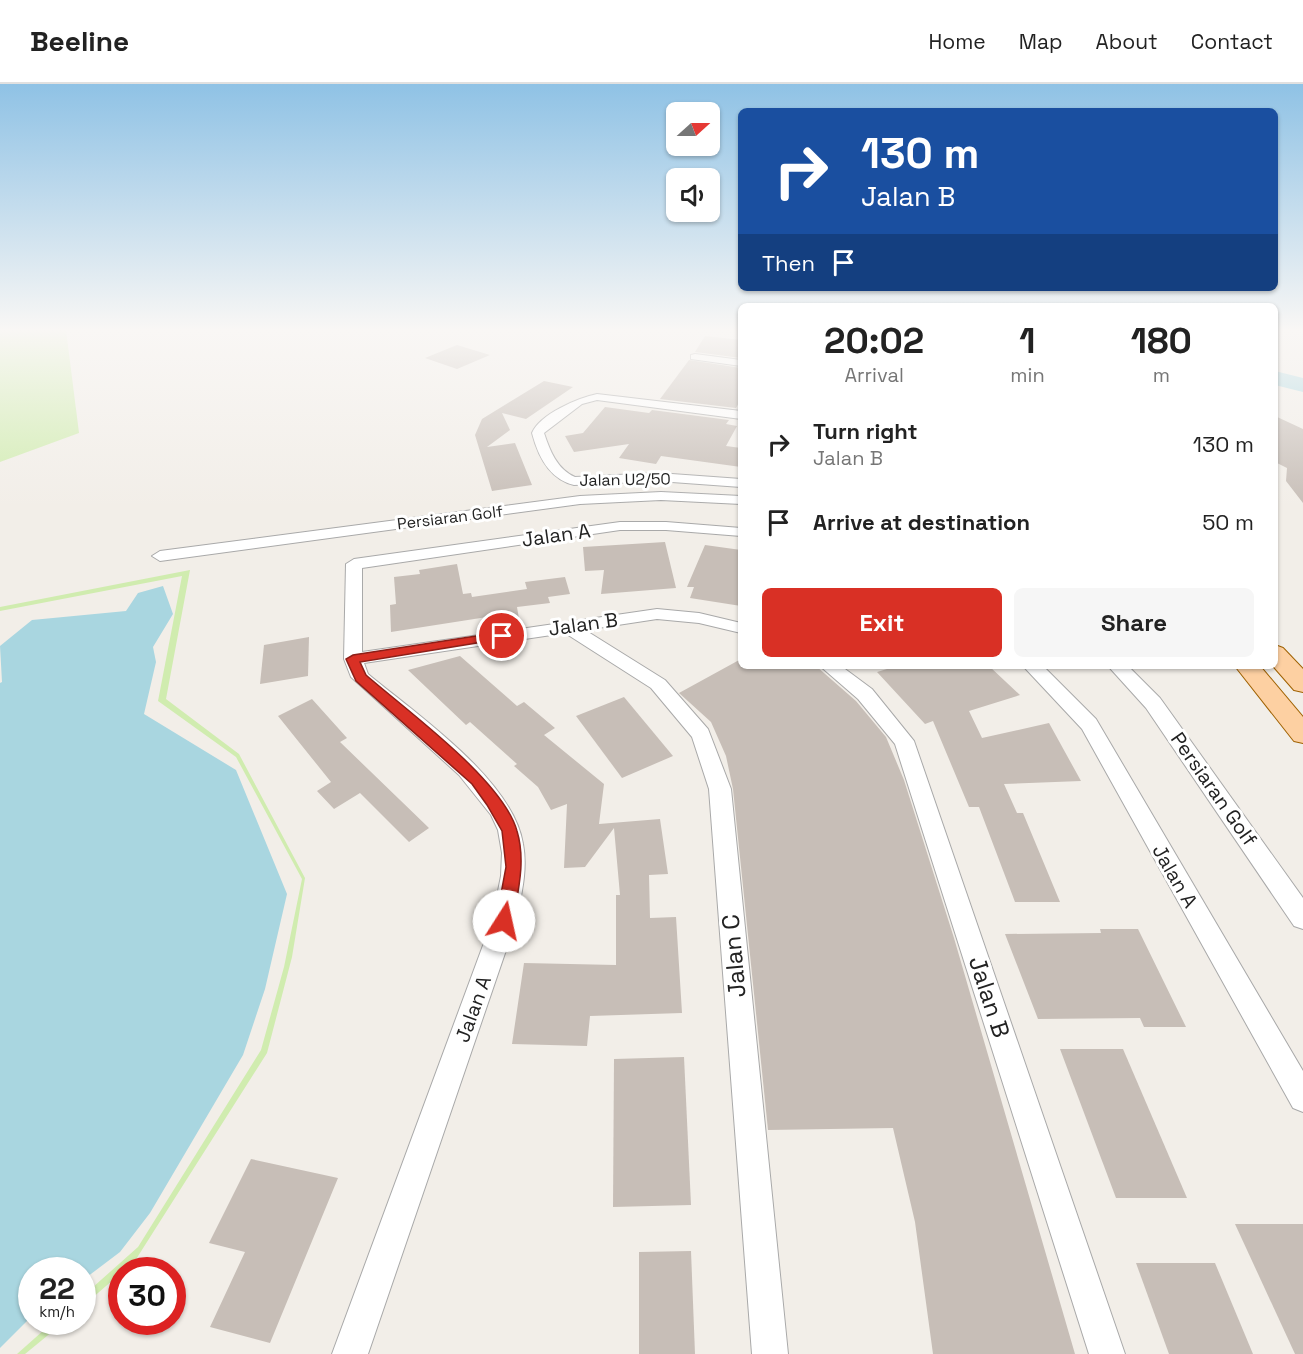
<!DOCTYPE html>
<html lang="en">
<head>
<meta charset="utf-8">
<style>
  body { margin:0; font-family:"Space Grotesk",sans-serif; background:#f6f6f6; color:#222; height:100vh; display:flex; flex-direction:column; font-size:22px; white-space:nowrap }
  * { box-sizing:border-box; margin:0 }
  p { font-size:20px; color:#767676 }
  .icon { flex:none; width:33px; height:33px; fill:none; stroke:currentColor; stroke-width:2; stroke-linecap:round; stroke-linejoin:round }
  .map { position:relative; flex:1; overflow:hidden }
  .panel { position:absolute; left:738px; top:219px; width:540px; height:366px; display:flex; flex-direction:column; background:#fff; border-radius:9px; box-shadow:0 2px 4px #0004 }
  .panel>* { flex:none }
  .guide { position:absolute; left:738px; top:24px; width:540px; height:183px; border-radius:9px; box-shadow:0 2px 4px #0004; background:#1a4fa0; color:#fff; overflow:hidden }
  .needle { width:39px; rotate:69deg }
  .controls { position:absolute; left:666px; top:18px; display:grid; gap:12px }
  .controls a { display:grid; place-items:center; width:54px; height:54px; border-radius:9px; background:#fff; box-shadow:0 2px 4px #0004; font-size:30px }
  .speed { position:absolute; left:18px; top:1173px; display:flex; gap:12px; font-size:30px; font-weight:700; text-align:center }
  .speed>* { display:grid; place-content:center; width:78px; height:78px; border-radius:50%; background:#fff; box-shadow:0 2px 4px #0004; line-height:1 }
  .speed small { font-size:15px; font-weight:400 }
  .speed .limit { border:9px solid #d22; background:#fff; color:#111 }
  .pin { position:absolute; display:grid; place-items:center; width:51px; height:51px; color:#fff; margin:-26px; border:3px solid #fff; border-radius:50%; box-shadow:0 2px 6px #0007 }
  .me { position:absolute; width:66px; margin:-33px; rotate:10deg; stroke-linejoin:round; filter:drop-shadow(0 0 4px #0008) }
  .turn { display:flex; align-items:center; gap:21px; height:126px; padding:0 24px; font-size:27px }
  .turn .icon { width:78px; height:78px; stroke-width:2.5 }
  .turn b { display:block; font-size:42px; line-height:51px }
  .then { display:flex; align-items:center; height:57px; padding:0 24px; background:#0003; gap:12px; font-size:22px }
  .eta { display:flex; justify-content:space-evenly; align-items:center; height:102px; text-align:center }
  .eta b { font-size:36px; font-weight:700; line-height:42px }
  .button { display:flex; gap:12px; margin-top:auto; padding:12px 24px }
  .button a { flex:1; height:69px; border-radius:9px; background:#d93025; color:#fff; font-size:24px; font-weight:700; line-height:69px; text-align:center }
  .button a+a { background:#f6f6f6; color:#222 }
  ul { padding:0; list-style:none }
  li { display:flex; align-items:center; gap:18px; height:78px; padding:0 24px }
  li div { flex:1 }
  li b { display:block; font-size:22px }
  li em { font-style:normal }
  header { display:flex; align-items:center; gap:36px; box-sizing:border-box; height:84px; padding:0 30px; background:#fff; border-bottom:2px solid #e0e0e0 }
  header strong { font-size:28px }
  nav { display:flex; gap:33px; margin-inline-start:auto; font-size:21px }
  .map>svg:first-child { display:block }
  .grass { fill:#d0ecaf }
  .water { fill:#a9d6e0 }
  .building { fill:#c7beb7 }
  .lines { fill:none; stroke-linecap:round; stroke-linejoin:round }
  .minor-casing { stroke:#a9a9a9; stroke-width:2 }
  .major-casing { stroke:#9f6100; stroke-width:2 }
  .minor { fill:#fff; fill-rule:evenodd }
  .major { fill:#fdd0a2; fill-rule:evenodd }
  .route { fill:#d93025; stroke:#8d1f18; stroke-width:1.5 }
  .labels { text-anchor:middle; stroke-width:6; stroke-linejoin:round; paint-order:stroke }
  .far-street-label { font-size:16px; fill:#222; stroke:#fff }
  .street-label { font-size:20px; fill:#222; stroke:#fff }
  .near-street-label { font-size:24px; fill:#222; stroke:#fff }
</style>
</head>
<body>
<header>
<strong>Beeline</strong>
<nav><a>Home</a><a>Map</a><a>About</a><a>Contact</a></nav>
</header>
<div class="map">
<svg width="1303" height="1270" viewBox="0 0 1303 1270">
  <rect width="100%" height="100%" fill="#f2eee8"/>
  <g class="grass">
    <polygon points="0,246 66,246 79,349 0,378"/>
    <polygon points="190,486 166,615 239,670 305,794 292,873 267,969 133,1180 122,1186 121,1189 83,1222 83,1212 138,1163 261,966 284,883 302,795 236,673 158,617 182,492 0,527 0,523"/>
    <polygon points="53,1238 64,1238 25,1270 17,1270"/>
  </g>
  <g class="water">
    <polygon points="1275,287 1303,294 1303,308 1275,301"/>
    <polygon points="163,502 173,530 153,563 156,578 144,630 236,686 287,810 265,905 243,971 150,1129 120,1168 83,1196 82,1186 32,1186 31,1233 0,1264 0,599 2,598 0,562 32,536 126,527 138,509"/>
  </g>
  <g class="building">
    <polygon points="705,252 741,256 741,274 695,268"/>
    <polygon points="457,261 490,271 457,285 425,274"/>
    <polygon points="689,276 741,284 741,315 736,324 660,315"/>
    <polygon points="544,297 573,303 526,335 502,329 510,346 487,363 515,359 532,401 492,407 475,351 482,335"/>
    <polygon points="605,323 649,329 652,326 729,336 726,340 737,342 726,362 741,364 741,383 661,372 656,380 619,374 629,360 574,368 565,352 583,349"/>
    <polygon points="1275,332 1303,345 1303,419 1286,397 1287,384 1275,378"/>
    <polygon points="665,458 676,504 601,510 604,486 585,487 583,463"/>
    <polygon points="705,461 741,466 741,522 690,514 694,503 687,503"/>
    <polygon points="457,480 463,510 471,509 472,513 527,505 525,498 565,493 570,510 548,513 550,519 517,523 519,535 488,540 487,533 391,548 390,521 396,520 394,493 420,490 419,486"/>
    <polygon points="309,553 308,592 260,600 264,561"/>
    <polygon points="460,572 517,622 524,618 555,644 544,651 604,700 599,740 660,735 668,790 649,791 650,834 676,833 682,929 590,932 587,962 512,960 524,879 616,881 616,811 620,811 614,744 585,783 564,784 567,720 551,726 538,703 514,682 517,680 470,638 466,641 408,586"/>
    <polygon points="741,575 741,582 816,582 856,617 886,653 904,696 954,854 1075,1270 933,1270 915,1138 893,1044 768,1046 733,705 726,672 711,638 679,609"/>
    <polygon points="897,582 989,582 1020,611 969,627 982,654 1049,639 1081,697 1004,700 1017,729 1023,729 1060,818 1015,818 979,723 969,723 933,637 925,640 877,588"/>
    <polygon points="624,613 673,672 622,694 576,632"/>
    <polygon points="312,615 347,654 340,658 429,744 409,758 360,709 334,725 317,707 331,698 278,632"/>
    <polygon points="1100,845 1138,845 1186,943 1144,943 1140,934 1038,935 1005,850 1101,849"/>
    <polygon points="1060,965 1123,965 1187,1114 1116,1114"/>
    <polygon points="684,973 691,1121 613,1123 614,975"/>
    <polygon points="251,1075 338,1094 270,1259 210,1243 245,1168 209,1159"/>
    <polygon points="1235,1140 1303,1140 1303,1270 1295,1270"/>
    <polygon points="691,1167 695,1270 639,1270 639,1168"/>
    <polygon points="1136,1179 1215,1179 1253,1270 1169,1270"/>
  </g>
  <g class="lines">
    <defs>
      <g id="minor">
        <polygon points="695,270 741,276 741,282 691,275 691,271"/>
        <path d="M597 310 741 327V335L597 316 582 320 544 349C550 367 557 385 575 393L658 389 741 395V403L658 397 574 401C549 395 538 372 532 349 540 330 578 314 597 310Z"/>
        <polygon points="661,408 741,412 741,420 661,416 580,420 160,477 152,472 160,467 580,412"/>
        <path d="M620 438H666L741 444V452L666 446H620L362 484V568L657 525 699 529 741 539V549L699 539 657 535 585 546 665 596 708 645 731 705 788 1270H752L709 705 692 653 651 604 565 549 364 579 368 590C416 630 513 696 523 760 528 786 521 812 516 837L368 1270H332L492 837 501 792 502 769 498 746 491 731 459 691 351 593 344 575 346 480 354 475Z"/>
        <polygon points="820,582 841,582 872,605 914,657 1125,1270 1089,1270 895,660 858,615"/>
        <polygon points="1023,582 1043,582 1096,635 1303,987 1303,1028 1293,1024 1082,645"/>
        <polygon points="1108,582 1128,582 1160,614 1303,814 1303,845 1294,842 1146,624"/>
      </g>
      <g id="major">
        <polygon points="1275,561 1283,564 1303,585 1303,608 1294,606 1273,582"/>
        <polygon points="1235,582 1260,582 1303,633 1303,659 1294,657"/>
      </g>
    </defs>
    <use href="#minor" class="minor-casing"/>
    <use href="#major" class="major-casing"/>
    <use href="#minor" class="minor"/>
    <use href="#major" class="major"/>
  </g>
  <linearGradient id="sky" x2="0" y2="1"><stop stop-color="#8fc2e5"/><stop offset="0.58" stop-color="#f9f7f5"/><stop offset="1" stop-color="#f9f7f5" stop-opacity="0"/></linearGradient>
  <rect width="1303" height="424" fill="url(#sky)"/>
  <path class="route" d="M502 548 507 549V554L360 578 366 591C407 627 503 696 517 747 526 777 518 807 513 837L511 842 504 845 498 842 496 837 506 783 502 747 487 721 472 700 356 597 346 575 353 571Z"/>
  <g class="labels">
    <g class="far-street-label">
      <text transform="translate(625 395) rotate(-1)" y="6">Jalan U2/50</text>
      <text transform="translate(450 433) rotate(-7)" y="6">Persiaran Golf</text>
    </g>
    <g class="street-label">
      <text transform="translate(556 451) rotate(-8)" y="7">Jalan A</text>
      <text transform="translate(583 540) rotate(-8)" y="7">Jalan B</text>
      <text transform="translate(1214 705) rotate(55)" y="7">Persiaran Golf</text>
      <text transform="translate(1175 792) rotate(60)" y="7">Jalan A</text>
      <text transform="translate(473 925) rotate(-70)" y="7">Jalan A</text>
    </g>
    <g class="near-street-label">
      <text transform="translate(734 872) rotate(-95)" y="8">Jalan C</text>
      <text transform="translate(989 913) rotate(72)" y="8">Jalan B</text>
    </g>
  </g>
</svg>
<div class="controls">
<a><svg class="needle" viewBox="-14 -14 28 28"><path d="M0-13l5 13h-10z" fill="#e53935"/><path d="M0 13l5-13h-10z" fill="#767676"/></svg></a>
<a><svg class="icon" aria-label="sound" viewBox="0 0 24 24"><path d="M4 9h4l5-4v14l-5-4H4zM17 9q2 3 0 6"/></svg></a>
</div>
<div class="speed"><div>22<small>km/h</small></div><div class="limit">30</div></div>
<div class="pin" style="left:502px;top:552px;background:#d93025"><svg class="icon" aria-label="arrive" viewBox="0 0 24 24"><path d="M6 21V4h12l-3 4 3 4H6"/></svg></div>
<svg class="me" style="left:504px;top:837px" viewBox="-20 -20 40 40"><circle r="19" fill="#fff"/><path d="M0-13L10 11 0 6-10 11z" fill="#d93025"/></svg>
<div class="guide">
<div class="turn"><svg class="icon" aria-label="right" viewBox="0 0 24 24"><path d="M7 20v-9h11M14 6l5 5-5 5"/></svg><div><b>130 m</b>Jalan B</div></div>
<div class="then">Then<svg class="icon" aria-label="arrive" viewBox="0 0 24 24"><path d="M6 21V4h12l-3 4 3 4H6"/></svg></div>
</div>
<section class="panel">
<div class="eta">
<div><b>20:02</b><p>Arrival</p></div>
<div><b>1</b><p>min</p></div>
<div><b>180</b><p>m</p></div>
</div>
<ul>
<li><svg class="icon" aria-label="right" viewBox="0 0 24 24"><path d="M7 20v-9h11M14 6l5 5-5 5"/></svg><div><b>Turn right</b><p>Jalan B</p></div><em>130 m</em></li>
<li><svg class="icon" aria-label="arrive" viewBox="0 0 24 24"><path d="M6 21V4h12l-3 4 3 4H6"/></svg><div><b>Arrive at destination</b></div><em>50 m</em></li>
</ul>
<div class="button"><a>Exit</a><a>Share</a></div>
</section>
</div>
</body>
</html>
